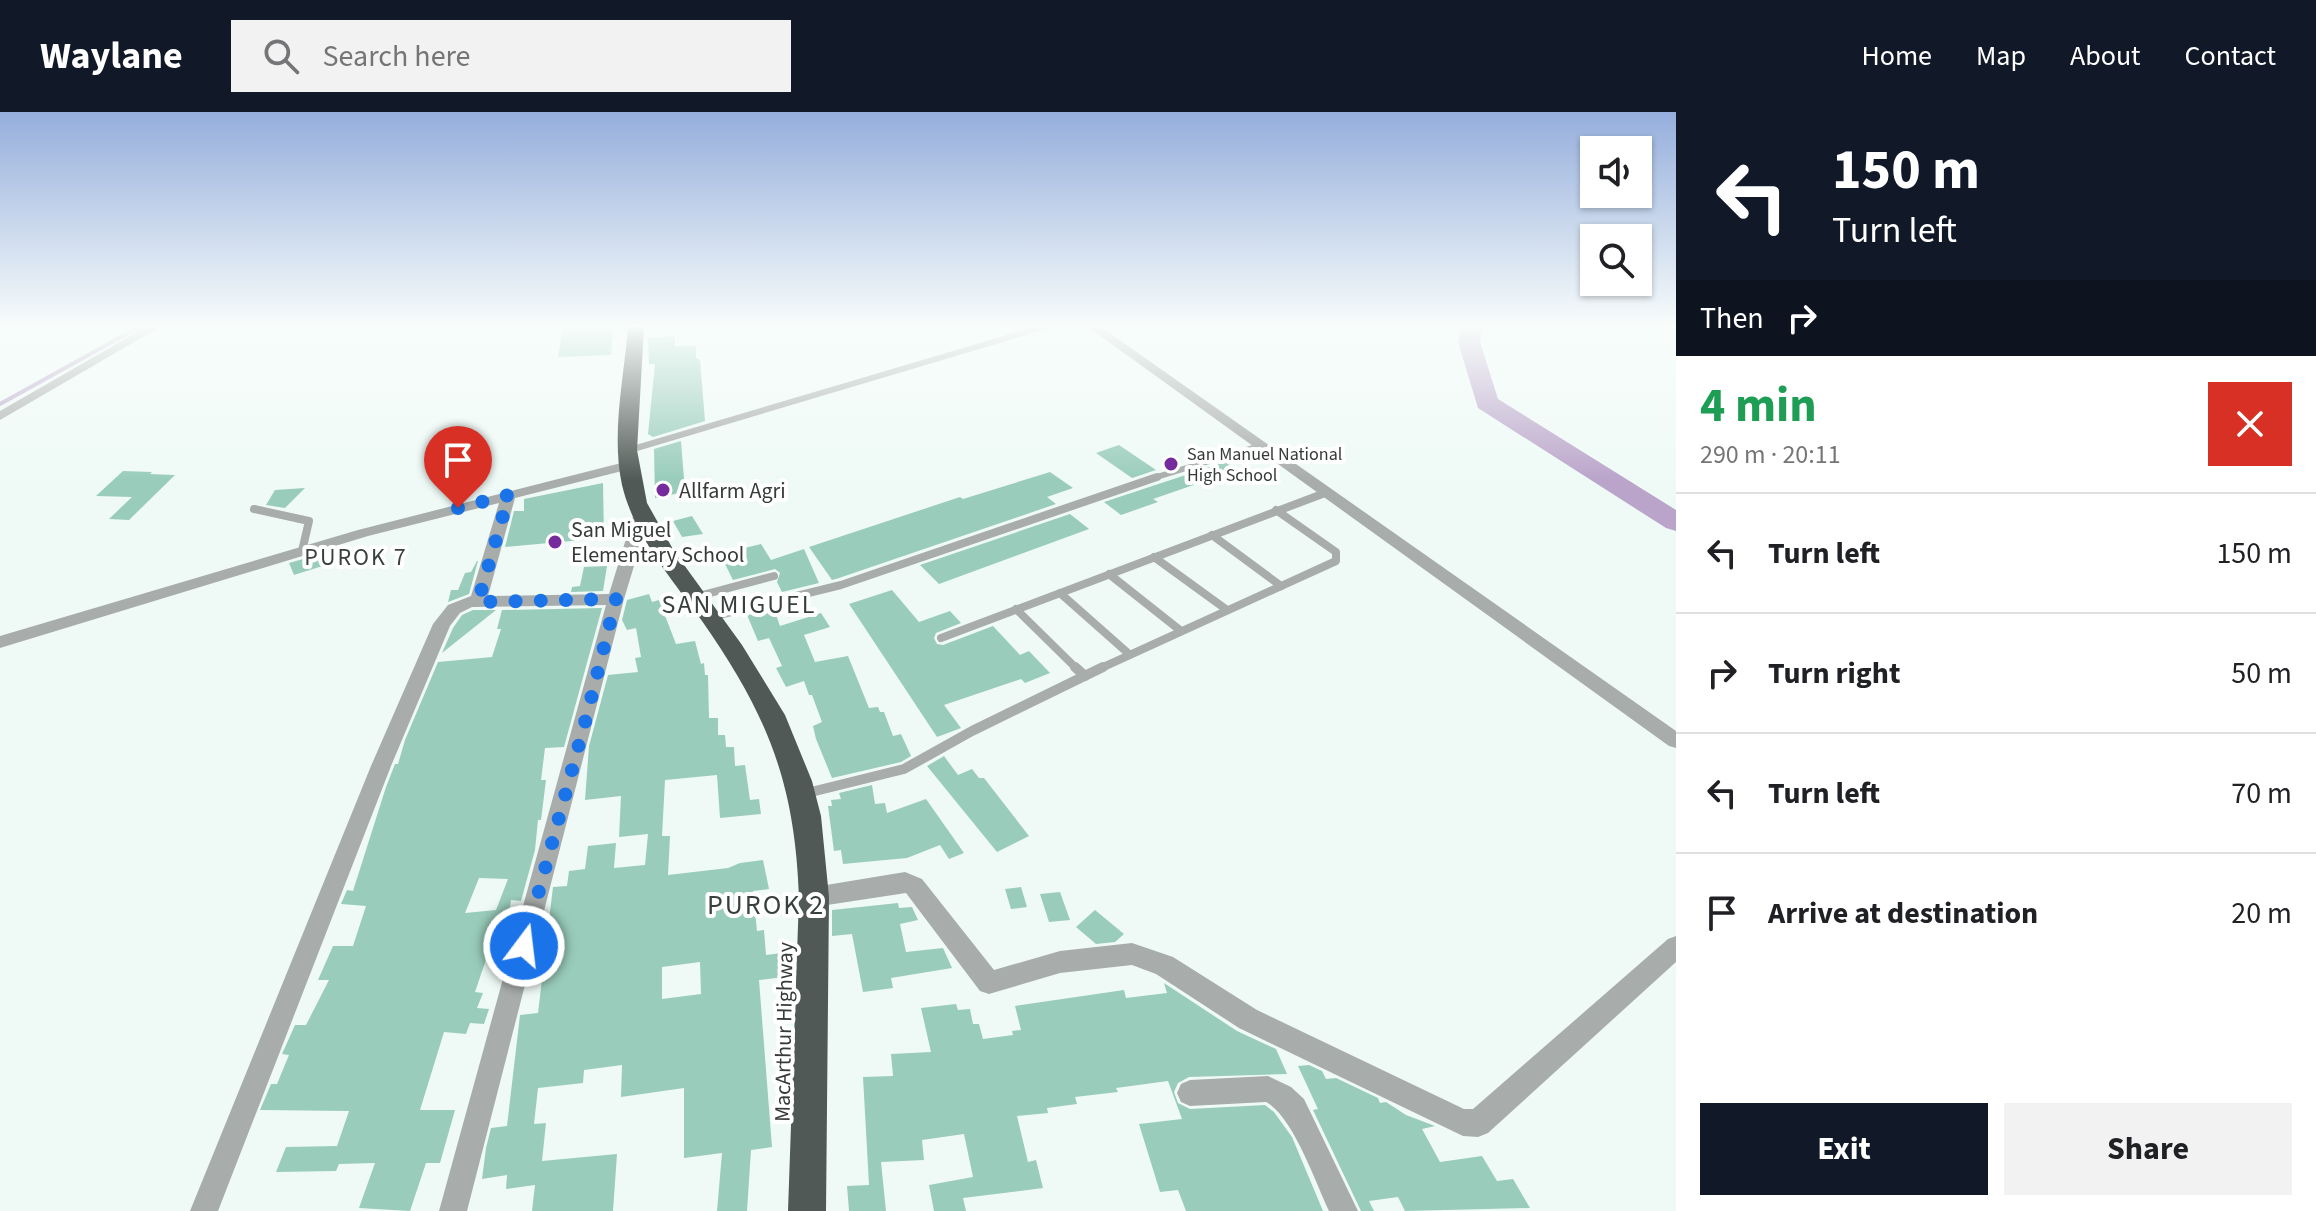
<!DOCTYPE html>
<html lang="en">
<head>
<meta charset="utf-8">
<style>
  body { margin:0; font-family:"Source Sans 3",sans-serif; background:#f2f2f2; color:#202124; height:100vh; display:flex; flex-direction:column; font-size:30px; white-space:nowrap }
  * { box-sizing:border-box; margin:0 }
  p { font-size:26px; color:#757577 }
  .icon { flex:none; width:44px; height:44px; fill:none; stroke:currentColor; stroke-width:2; stroke-linecap:round; stroke-linejoin:round }
  .map { position:relative; flex:1; overflow:hidden }
  .panel { display:flex; flex-direction:column; background:#fff; width:640px }
  .panel>* { flex:none }
  .banner { background:#111827; color:#fff; overflow:hidden }
  .fabs { position:absolute; left:1580px; top:24px; display:grid; gap:16px }
  .fabs a { display:grid; place-items:center; width:72px; height:72px; border-radius:0px; background:#fff; box-shadow:0 2px 6px #0004; font-size:40px }
  .pin { position:absolute; display:grid; place-items:center; width:68px; height:68px; color:#fff; margin:-82px -34px; border-radius:50% 50% 50% 0; rotate:-45deg; box-shadow:0 0 8px #0007 }
  .pin .icon { rotate:45deg }
  .me { position:absolute; width:88px; margin:-44px; rotate:15deg; stroke-linejoin:round; filter:drop-shadow(0 0 6px #0008) }
  .turn { display:flex; align-items:center; gap:28px; height:168px; padding:0 24px; font-size:36px }
  .turn .icon { width:104px; height:104px; stroke-width:2.5 }
  .turn b { display:block; font-size:56px; line-height:68px }
  .then { display:flex; align-items:center; height:76px; padding:0 24px; background:#0003; gap:16px; font-size:30px }
  .round { display:grid; place-items:center; flex:none; width:84px; height:84px; border-radius:0px; background:#f2f2f2 }
  .overview { display:flex; align-items:center; justify-content:space-between; height:136px; padding:0 24px }
  h1 { font-size:48px; font-weight:700; line-height:60px; color:#1e9e55 }
  .button { display:flex; gap:16px; margin-top:auto; padding:16px 24px }
  .button a { flex:1; height:92px; border-radius:0px; background:#111827; color:#fff; font-size:32px; font-weight:700; line-height:92px; text-align:center }
  .button a+a { background:#f2f2f2; color:#202124 }
  ul { padding:0; list-style:none }
  li { display:flex; align-items:center; gap:24px; height:120px; padding:0 24px; border-top:2px solid #e0e0e0 }
  li div { flex:1 }
  li b { display:block; font-size:30px }
  li em { font-style:normal }
  header { display:flex; align-items:center; gap:48px; box-sizing:border-box; height:112px; padding:0 40px; background:#111827; color:#fff }
  header strong { font-size:38px }
  nav { display:flex; gap:44px; margin-inline-start:auto; font-size:28px }
  .search { width:560px; height:72px; background:#f2f2f2; display:flex; align-items:center; gap:20px; box-sizing:border-box; padding:0 28px; border-radius:0px; color:#757577; font-size:30px }
  main { display:flex; flex:1; min-height:0 }
  .map>svg:first-child { display:block }
  .lines { fill:none; stroke-linecap:round; stroke-linejoin:round }
  .stream { stroke:#baa4ca; stroke-width:4 }
  .river { fill:#baa4ca; fill-rule:evenodd }
  .building { fill:#9cb; fill-rule:evenodd }
  .lane-far2 { stroke:#a8acab; stroke-width:6 }
  .lane-far1 { stroke:#a8acab; stroke-width:8 }
  .lane { stroke:#a8acab; stroke-width:10 }
  .street { fill:#a8acab; fill-rule:evenodd }
  .highway { fill:#505955; fill-rule:evenodd }
  .route { stroke:#1a73e8; stroke-width:14; stroke-dasharray:0 25.2 }
  .poi-dot { fill:#752b9d; stroke:#fff; stroke-width:3 }
  .labels { text-anchor:middle; stroke-width:8; stroke-linejoin:round; paint-order:stroke }
  .far-poi-label { font-size:18px; fill:#363a39; stroke:#fff; text-anchor:start }
  .poi-label { font-size:22px; fill:#363a39; stroke:#fff; text-anchor:start }
  .street-label { font-size:22px; fill:#363a39; stroke:#fff }
  .neighbourhood-label { font-size:24px; letter-spacing:2px; fill:#37403c; stroke:#fff }
  .quarter-label { font-size:26px; letter-spacing:2px; fill:#37403c; stroke:#fff }
  .near-neighbourhood-label { font-size:28px; letter-spacing:2px; fill:#37403c; stroke:#fff }
</style>
</head>
<body>
<header>
<strong>Waylane</strong>
<div class="search"><svg class="icon" aria-label="search" viewBox="0 0 24 24"><circle cx="10" cy="10" r="6"/><path d="M15 15l6 6"/></svg>Search here</div>
<nav><a>Home</a><a>Map</a><a>About</a><a>Contact</a></nav>
</header>
<main>
<div class="map">
<svg width="1676" height="1099" viewBox="0 0 1676 1099">
  <rect width="100%" height="100%" fill="#effaf6"/>
  <g class="lines">
    <polyline class="stream" points="0,292 139,215"/>
    <polygon class="river" points="1461,215 1483,215 1480,230 1498,287 1676,398 1676,419 1666,416 1478,296 1458,230"/>
  </g>
  <g class="building">
    <polygon points="563,215 613,215 611,243 558,245"/>
    <polygon points="675,224 675,234 696,234 696,246 700,248 705,309 653,325 648,322 655,252 649,252 648,226"/>
    <polygon points="681,329 685,380 655,386 654,337"/>
    <polygon points="1119,333 1156,358 1132,366 1096,341"/>
    <polygon points="1225,350 1237,358 1153,387 1158,390 1121,403 1104,390"/>
    <polygon points="123,359 152,360 150,362 175,363 129,408 109,407 132,385 96,384"/>
    <polygon points="1050,360 1073,376 1047,385 1056,392 839,466 832,468 809,435 960,385 963,387"/>
    <polygon points="603,371 604,426 505,435 514,399 524,399 524,387"/>
    <polygon points="305,376 285,396 266,393 275,378"/>
    <polygon points="1070,402 1089,417 939,472 920,453"/>
    <polygon points="692,404 703,422 682,425 673,409"/>
    <polygon points="761,432 771,448 804,437 819,471 782,480 777,470 780,461 775,457 733,468 720,442"/>
    <polygon points="331,439 335,450 294,463 289,451"/>
    <polygon points="477,449 478,449 469,482 448,490 451,478 458,478 465,461 471,460"/>
    <polygon points="607,454 603,479 571,480 572,475 580,474 584,455"/>
    <polygon points="892,478 919,510 950,499 961,511 936,521 934,526 937,532 943,533 993,514 1020,543 1029,539 1050,561 1025,571 1021,567 944,593 961,616 937,625 849,492"/>
    <path d="M649 482 652 490 659 488 676 532 695 529 701 552 704 551 705 563H708L709 606H718V623H725L726 635H734L735 654 745 653 750 688 759 687 761 702 720 706 717 663 665 668 662 724H670L668 763 728 756 740 751 763 748 769 777 753 779 757 819 764 818 766 843 782 841 784 865 759 868 772 1035 751 1038 747 1099H717L722 1041 684 1046V976L621 985 622 953 584 958 583 971 538 976 534 1012 546 1011 542 1049 617 1042 613 1099H532L535 1073 506 1077 507 1063 482 1067 486 1036 491 1016 507 1014 520 903 538 901 553 775 567 774 569 759 585 757 588 734 616 731 614 756 645 753 648 722 619 725 621 684 585 688 589 634 608 563 638 560 635 546 641 545 636 516 627 518 622 508 627 488ZM700 850 701 882 662 887V855Z"/>
    <path d="M602 496 564 635 545 636 541 668H546L541 708H538L535 738 521 789 511 788 508 811 494 813 491 833 475 880 483 881 477 896 489 897 484 912 470 911 466 922 444 920 420 998H455L440 1051H426L410 1099 359 1096 375 1051 339 1052 336 1059 276 1060 286 1035 337 1034 349 999 260 998 271 972H277L289 943 282 942 295 913H306L329 868H318L333 834H353L366 794 341 792 347 778 353 779 386 675 395 652H398L405 628 438 550 492 545 501 517H497L502 498ZM479 766 508 767 496 798 465 801Z"/>
    <polygon points="774,497 780,514 821,501 830,515 804,523 815,550 848,544 869,596 878,595 880,600 884,600 893,624 901,622 911,644 901,650 832,666 816,627 813,614 822,610 812,583 809,583 804,569 786,575 776,556 782,554 769,526 758,529 747,503"/>
    <polygon points="473,498 496,498 442,541 453,516 462,503"/>
    <polygon points="944,644 958,663 972,657 979,666 984,666 1029,724 997,740 927,654"/>
    <polygon points="872,673 875,692 885,691 887,701 926,687 964,741 949,747 940,733 907,746 843,752 841,738 834,739 828,694 832,694 831,688 841,687 839,681"/>
    <polygon points="1021,775 1027,795 1011,797 1005,777"/>
    <polygon points="1060,780 1070,808 1049,810 1040,782"/>
    <polygon points="898,791 899,796 912,795 918,808 900,812 906,840 943,836 952,856 891,866 893,876 863,880 852,822 832,824 832,798"/>
    <polygon points="1095,798 1124,822 1115,830 1096,832 1076,815"/>
    <polygon points="1164,871 1237,919 1276,937 1287,962 1189,965 1178,971 1174,980 1178,991 1190,997 1265,993 1274,1000 1292,1025 1323,1099 1186,1099 1178,1078 1160,1080 1139,1012 1182,1007 1168,969 1116,976 1118,980 1075,985 1077,992 1047,996 1048,1001 1017,1004 1028,1050 1036,1048 1043,1076 963,1086 966,1099 934,1099 929,1073 973,1065 964,1022 922,1028 924,1048 881,1050 886,1099 849,1099 847,1074 869,1073 863,965 893,964 891,942 931,940 921,896 956,892 958,898 970,897 973,912 979,912 983,927 1013,923 1012,919 1021,918 1015,894 1124,878 1126,886 1167,881"/>
    <polygon points="1309,953 1322,959 1326,967 1336,966 1378,986 1380,991 1386,990 1406,1003 1435,1014 1422,1017 1440,1050 1482,1044 1497,1069 1513,1067 1530,1096 1405,1099 1398,1085 1369,1089 1374,1099 1361,1099 1313,998 1318,997 1298,954"/>
  </g>
  <g class="lines">
    <polyline class="lane-far2" points="1150,367 1259,334"/>
    <g class="lane-far1">
      <polyline points="254,397 309,409 302,439"/>
      <polyline points="1212,423 1281,474"/>
      <polyline points="1154,445 1227,498"/>
      <polyline points="1109,462 1181,519"/>
      <polyline points="1060,481 1129,542"/>
      <polyline points="695,485 774,464"/>
      <polyline points="1016,497 1077,557"/>
      <polyline points="711,505 841,473 1157,365"/>
      <polyline points="941,526 1325,381"/>
      <polyline points="1099,557 1336,449 1336,440 1276,398"/>
    </g>
    <g class="lane">
      <polyline points="1075,555 1085,564"/>
      <polyline points="803,682 904,657 972,619 1103,555"/>
    </g>
    <g class="street">
      <polygon points="146,215 160,215 0,308 0,299"/>
      <polygon points="1034,215 1053,215 634,340 624,340 622,337"/>
      <polygon points="1088,215 1101,215 1676,619 1676,636 1669,634"/>
      <polygon points="629,349 636,353 634,356 515,386 488,484 609,482 634,401 642,396 650,401 624,487 467,1099 439,1099 606,493 472,495 460,501 450,514 391,654 218,1099 190,1099 371,654 433,512 448,493 471,484 499,391 368,424 0,536 0,524 358,418"/>
      <polygon points="905,760 922,767 994,858 1060,839 1132,831 1173,845 1257,898 1464,997 1473,997 1668,827 1676,824 1676,850 1488,1021 1478,1025 1463,1024 1239,916 1156,862 1132,853 1060,861 989,882 980,879 906,781 814,795 806,792 803,785 806,778 814,775"/>
      <path d="M1268 964 1291 975 1304 987 1358 1099H1329C1316 1072 1293 1004 1266 990L1190 994 1181 990 1177 981 1181 972 1190 968Z"/>
    </g>
    <path class="highway" d="M628 215H644L637 338 647 391 674 439 742 533 785 603 812 669 821 704 829 785 826 1099H788L799 785C795 670 767 602 702 509 672 467 634 424 622 373 611 322 624 266 628 215Z"/>
  </g>
  <linearGradient id="sky" x2="0" y2="1"><stop stop-color="#95aedc"/><stop offset="0.58" stop-color="#f8fdfb"/><stop offset="1" stop-color="#f8fdfb" stop-opacity="0"/></linearGradient>
  <rect width="1676" height="369" fill="url(#sky)"/>
  <g class="lines">
    <polyline class="route" points="458,396 509,383 478,490 616,487 587,603 524,834"/>
  </g>
  <g class="poi-dot">
    <circle cx="1171" cy="352" r="8"/>
    <circle cx="663" cy="378" r="8"/>
    <circle cx="555" cy="430" r="8"/>
  </g>
  <g class="labels">
    <g class="far-poi-label">
      <text x="1187" y="348">San Manuel National<tspan x="1187" dy="21">High School</tspan></text>
    </g>
    <g class="poi-label">
      <text x="679" y="386">Allfarm Agri</text>
      <text x="571" y="425">San Miguel<tspan x="571" dy="25">Elementary School</tspan></text>
    </g>
    <g class="street-label">
      <text transform="translate(783 920) rotate(-89)" y="8">MacArthur Highway</text>
    </g>
    <g class="neighbourhood-label">
      <text x="356" y="453">PUROK 7</text>
    </g>
    <g class="quarter-label">
      <text x="739" y="501">SAN MIGUEL</text>
    </g>
    <g class="near-neighbourhood-label">
      <text x="766" y="802">PUROK 2</text>
    </g>
  </g>
</svg>
<div class="fabs">
<a><svg class="icon" aria-label="sound" viewBox="0 0 24 24"><path d="M4 9h4l5-4v14l-5-4H4zM17 9q2 3 0 6"/></svg></a>
<a><svg class="icon" aria-label="search" viewBox="0 0 24 24"><circle cx="10" cy="10" r="6"/><path d="M15 15l6 6"/></svg></a>
</div>
<div class="pin" style="left:458px;top:396px;background:#d93025"><svg class="icon" aria-label="arrive" viewBox="0 0 24 24"><path d="M6 21V4h12l-3 4 3 4H6"/></svg></div>
<svg class="me" style="left:524px;top:834px" viewBox="-20 -20 40 40"><circle r="17" fill="#1a73e8" stroke="#fff" stroke-width="3"/><path d="M0-11L8 9 0 5-8 9z" fill="#fff"/></svg>
</div>
<section class="panel">
<div class="banner">
<div class="turn"><svg class="icon" aria-label="left" viewBox="0 0 24 24"><path d="M17 20v-9H6M10 6l-5 5 5 5"/></svg><div><b>150 m</b>Turn left</div></div>
<div class="then">Then<svg class="icon" aria-label="right" viewBox="0 0 24 24"><path d="M7 20v-9h11M14 6l5 5-5 5"/></svg></div>
</div>
<div class="overview"><div><h1>4 min</h1><p>290 m · 20:11</p></div><a class="round" style="background:#d93025;color:#fff"><svg class="icon" aria-label="close" viewBox="0 0 24 24"><path d="M6 6l12 12M18 6L6 18"/></svg></a></div>
<ul>
<li><svg class="icon" aria-label="left" viewBox="0 0 24 24"><path d="M17 20v-9H6M10 6l-5 5 5 5"/></svg><div><b>Turn left</b></div><em>150 m</em></li>
<li><svg class="icon" aria-label="right" viewBox="0 0 24 24"><path d="M7 20v-9h11M14 6l5 5-5 5"/></svg><div><b>Turn right</b></div><em>50 m</em></li>
<li><svg class="icon" aria-label="left" viewBox="0 0 24 24"><path d="M17 20v-9H6M10 6l-5 5 5 5"/></svg><div><b>Turn left</b></div><em>70 m</em></li>
<li><svg class="icon" aria-label="arrive" viewBox="0 0 24 24"><path d="M6 21V4h12l-3 4 3 4H6"/></svg><div><b>Arrive at destination</b></div><em>20 m</em></li>
</ul>
<div class="button"><a>Exit</a><a>Share</a></div>
</section>
</main>
</body>
</html>
